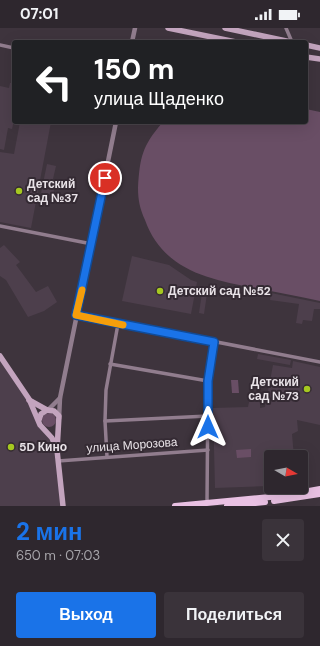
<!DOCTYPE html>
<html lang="ru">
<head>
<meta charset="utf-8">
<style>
  body { margin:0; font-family:"DM Sans",sans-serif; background:#3a333a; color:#f1f3f6; height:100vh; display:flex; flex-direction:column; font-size:15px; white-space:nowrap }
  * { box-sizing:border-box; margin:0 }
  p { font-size:13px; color:#a7a5aa }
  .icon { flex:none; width:22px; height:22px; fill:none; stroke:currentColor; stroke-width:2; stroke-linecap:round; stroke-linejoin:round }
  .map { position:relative; height:478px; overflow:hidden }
  .side { display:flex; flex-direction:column; background:#2e272e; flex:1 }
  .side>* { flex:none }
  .hud { position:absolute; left:12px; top:12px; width:296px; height:84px; border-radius:4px; box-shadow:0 4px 16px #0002,0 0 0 1px #49444a; background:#202124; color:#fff; overflow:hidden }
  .needle { width:26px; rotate:99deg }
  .controls { position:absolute; left:264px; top:422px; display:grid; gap:8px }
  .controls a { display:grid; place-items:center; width:44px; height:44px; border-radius:4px; background:#2e272e; box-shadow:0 4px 16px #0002,0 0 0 1px #49444a; font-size:20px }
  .pin { position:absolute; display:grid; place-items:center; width:34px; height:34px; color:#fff; margin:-17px; border:2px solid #fff; border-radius:50%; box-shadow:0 1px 4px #0007 }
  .me { position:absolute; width:44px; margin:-22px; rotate:0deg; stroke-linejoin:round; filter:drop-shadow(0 0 3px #0008) }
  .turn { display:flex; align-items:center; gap:14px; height:84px; padding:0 16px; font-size:18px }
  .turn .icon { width:52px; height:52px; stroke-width:2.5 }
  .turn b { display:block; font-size:28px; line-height:34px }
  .round { display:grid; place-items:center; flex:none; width:42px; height:42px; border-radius:4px; background:#3a333a }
  .head { display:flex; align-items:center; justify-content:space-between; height:68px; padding:0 16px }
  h1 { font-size:24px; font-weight:800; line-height:30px; color:#1a73e8 }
  .cta { display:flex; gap:8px; margin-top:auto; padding:8px 16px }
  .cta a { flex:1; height:46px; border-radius:4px; background:#1a73e8; color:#fff; font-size:16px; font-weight:800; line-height:46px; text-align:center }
  .cta a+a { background:#3a333a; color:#f1f3f6 }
  .status { display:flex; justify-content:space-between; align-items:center; height:28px; padding:0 20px; background:#2e272e; direction:ltr }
  .status svg { height:11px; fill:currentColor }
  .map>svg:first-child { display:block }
  .built { fill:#4d3f4c }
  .green { fill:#694e65 }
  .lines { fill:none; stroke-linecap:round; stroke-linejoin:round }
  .minor { stroke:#917d8e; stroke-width:3.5 }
  .tertiary { stroke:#917d8e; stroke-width:4.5 }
  .secondary { stroke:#c3a4be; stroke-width:5.5 }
  .primary { stroke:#e9c1e3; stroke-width:6 }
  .route-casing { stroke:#114b97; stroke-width:10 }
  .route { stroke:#1a73e8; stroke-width:7 }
  .slow { stroke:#f59e0b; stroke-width:7 }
  .poi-dot { fill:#a6c820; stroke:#342a33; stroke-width:1.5 }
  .labels { text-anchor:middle; stroke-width:4; stroke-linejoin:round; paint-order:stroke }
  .poi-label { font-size:12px; font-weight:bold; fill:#e9e3e8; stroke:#342a33; text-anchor:start }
  .street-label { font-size:12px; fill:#e9e3e8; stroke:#342a33 }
</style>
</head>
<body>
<div class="status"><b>07:01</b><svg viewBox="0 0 49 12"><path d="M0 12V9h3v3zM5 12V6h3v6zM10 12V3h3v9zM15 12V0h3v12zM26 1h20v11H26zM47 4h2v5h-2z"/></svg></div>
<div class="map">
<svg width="320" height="478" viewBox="0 0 320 478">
  <rect width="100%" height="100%" fill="#3e343d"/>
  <g class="built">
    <polygon points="10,55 14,55 14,92 12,101 8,100 4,122 0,121 0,58 9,60"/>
    <polygon points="20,94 51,94 31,200 0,194 0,124 14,126"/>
    <polygon points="47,136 56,138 53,151 56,152 53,167 41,165"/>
    <polygon points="4,217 20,234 16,237 36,264 48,258 57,274 44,283 28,289 6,252 0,248 0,220"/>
    <polygon points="132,228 169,237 191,252 197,254 191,286 122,273"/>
    <polygon points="203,258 208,259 204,286 199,285"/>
    <polygon points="271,265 320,275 320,281 314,281 312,293 303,292 302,296 296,295 299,276 270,272"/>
    <polygon points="258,326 291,332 290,337 257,331"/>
    <polygon points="0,328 53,413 63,478 0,478"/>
    <polygon points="293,333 320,339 320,397 297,392 298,403 292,406 294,429 271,429 271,458 215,460 213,380 248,379 249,374 260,374 260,380 265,379 273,337 292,340"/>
  </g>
  <g class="green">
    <path d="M306 81 320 84V273C298 268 276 264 254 260 208 251 163 242 145 192 140 181 138 172 138 160 140 129 142 118 163 94H306Z"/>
    <polygon points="231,352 238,352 239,365 232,365"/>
    <circle cx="49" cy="392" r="7"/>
    <polygon points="251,421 251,429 237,430 236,422"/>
  </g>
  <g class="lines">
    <g class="minor">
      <polyline points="286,0 292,14"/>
      <polyline points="0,17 14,20"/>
      <polyline points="0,198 92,216"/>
      <polyline points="77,287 320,334"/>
      <polyline points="110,336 208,353"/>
      <polyline points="105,393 208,388"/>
      <polyline points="107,429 105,393 106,362 118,296"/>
      <polyline points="58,433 208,422"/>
      <polyline points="207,475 208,353 214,314"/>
    </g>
    <g class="tertiary">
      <polyline points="132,14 135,0"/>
      <polyline points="49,381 60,370"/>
      <polyline points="59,391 60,370 116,94"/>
    </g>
    <g class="secondary">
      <polyline points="168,0 236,14"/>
      <polyline points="225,0 291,14"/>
      <polyline points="306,17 320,20"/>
      <polyline points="306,29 320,31"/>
      <polyline points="0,328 29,371 40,397 52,410 57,422"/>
      <polyline points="29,372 47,382"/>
      <polyline points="39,392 41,386 47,382 54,383 59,388 57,422 63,478"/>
    </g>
    <g class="primary">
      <polyline points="274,473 320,466"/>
      <polyline points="175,478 281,468 320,461"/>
      <polyline points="227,478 265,474"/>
    </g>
  </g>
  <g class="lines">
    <defs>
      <polyline id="route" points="105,150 76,287 214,314 208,353 208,399"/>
    </defs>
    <use href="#route" class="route-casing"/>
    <use href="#route" class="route"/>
    <polyline class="slow" points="82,262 76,287 123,297"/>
  </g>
  <g class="poi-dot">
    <circle cx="19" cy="163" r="4"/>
    <circle cx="160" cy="263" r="4"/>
    <circle cx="307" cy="361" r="4"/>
    <circle cx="11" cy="419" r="4"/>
  </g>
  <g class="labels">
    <g class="poi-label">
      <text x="27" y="160">Детский<tspan x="27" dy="14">сад №37</tspan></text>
      <text x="168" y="267">Детский сад №52</text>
      <text x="299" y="358" text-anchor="end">Детский<tspan x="299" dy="14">сад №73</tspan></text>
      <text x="19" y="423">5D Кино</text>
    </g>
    <g class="street-label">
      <text transform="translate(132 417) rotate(-4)" y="4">улица Морозова</text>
    </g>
  </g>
</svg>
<div class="controls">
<a><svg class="needle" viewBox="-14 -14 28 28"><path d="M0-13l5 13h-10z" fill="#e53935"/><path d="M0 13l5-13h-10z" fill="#a7a5aa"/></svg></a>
</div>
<div class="pin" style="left:105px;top:150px;background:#d93025"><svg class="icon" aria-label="arrive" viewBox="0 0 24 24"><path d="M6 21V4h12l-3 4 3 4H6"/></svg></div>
<svg class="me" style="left:208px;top:399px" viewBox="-20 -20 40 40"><path d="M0-17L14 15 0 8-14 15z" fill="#1a73e8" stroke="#fff" stroke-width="4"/></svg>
<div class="hud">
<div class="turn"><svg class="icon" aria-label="left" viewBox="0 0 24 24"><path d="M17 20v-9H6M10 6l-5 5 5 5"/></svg><div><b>150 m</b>улица Щаденко</div></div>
</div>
</div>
<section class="side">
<div class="head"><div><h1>2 мин</h1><p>650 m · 07:03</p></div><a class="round"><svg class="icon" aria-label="close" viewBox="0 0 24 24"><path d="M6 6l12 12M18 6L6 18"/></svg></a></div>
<div class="cta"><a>Выход</a><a>Поделиться</a></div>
</section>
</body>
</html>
